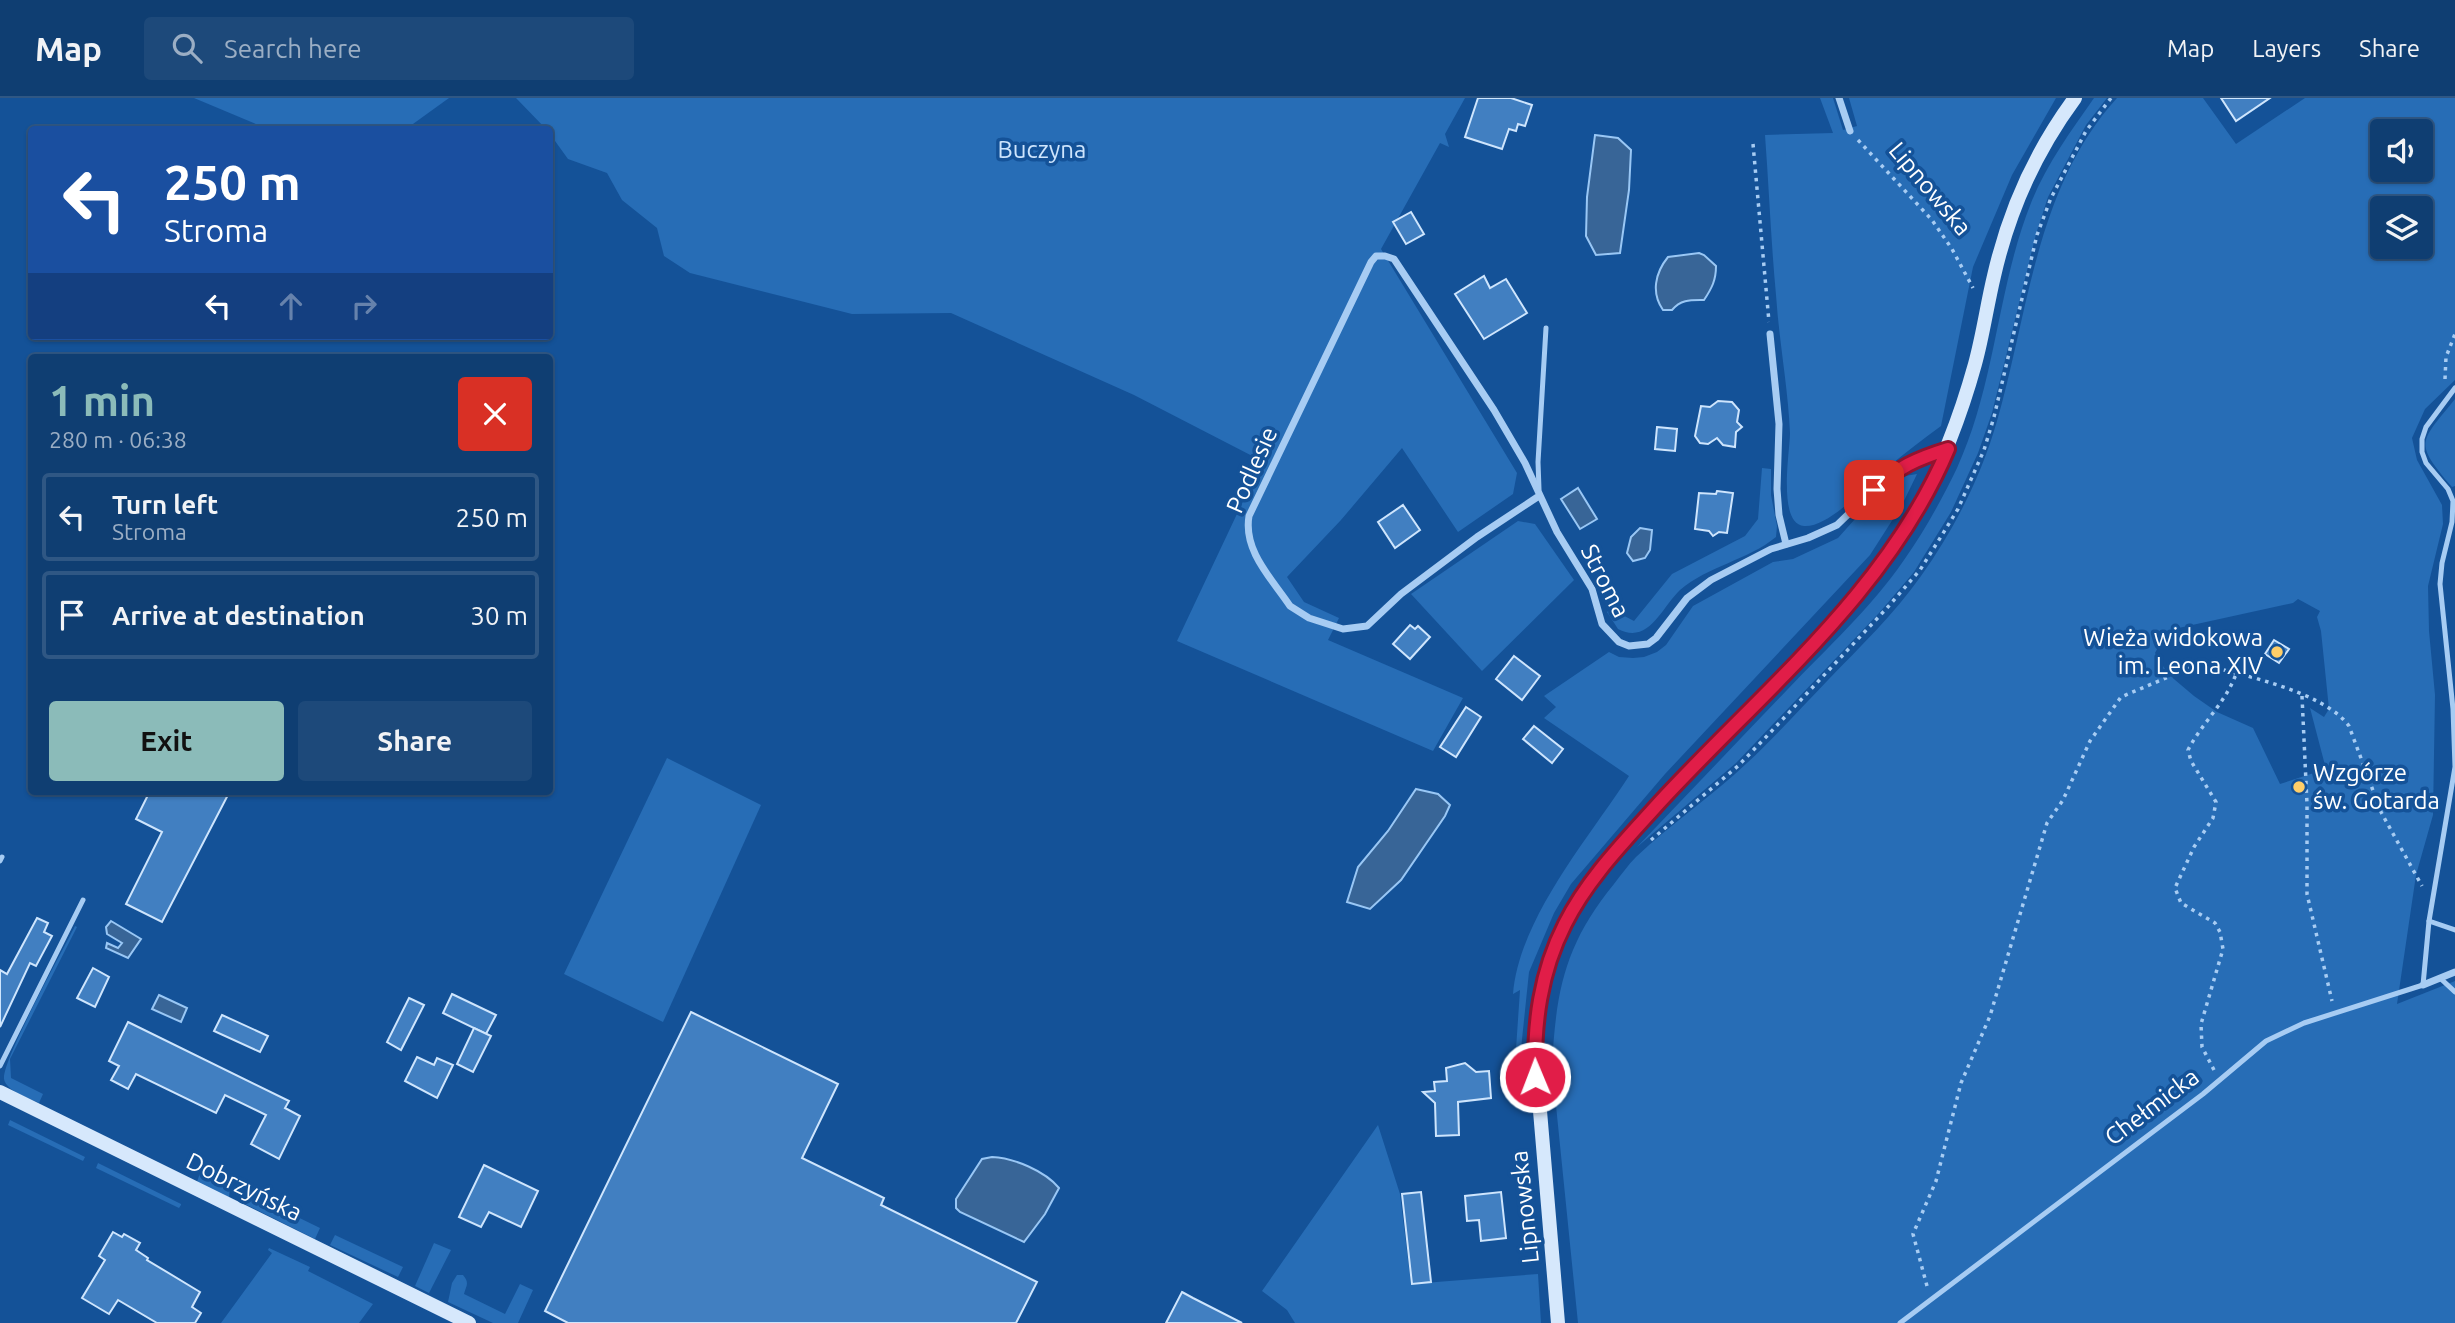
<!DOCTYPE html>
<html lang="en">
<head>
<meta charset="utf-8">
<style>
  body { margin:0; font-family:Ubuntu,sans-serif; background:#1d497a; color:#f1f3f6; height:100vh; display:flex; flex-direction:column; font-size:26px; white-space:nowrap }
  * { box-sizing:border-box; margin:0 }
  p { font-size:23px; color:#9baec4 }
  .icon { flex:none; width:38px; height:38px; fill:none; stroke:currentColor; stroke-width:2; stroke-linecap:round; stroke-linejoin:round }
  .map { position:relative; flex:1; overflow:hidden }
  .panel { position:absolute; left:28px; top:256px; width:525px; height:441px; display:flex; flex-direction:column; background:#0f3e72; border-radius:7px; box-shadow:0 2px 5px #0004,0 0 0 2px #2f5784 }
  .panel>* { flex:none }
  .banner { position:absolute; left:28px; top:28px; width:525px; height:214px; border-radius:7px; box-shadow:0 2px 5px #0004,0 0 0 2px #2f5784; background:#1a4fa0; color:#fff; overflow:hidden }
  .tools { position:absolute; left:2370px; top:21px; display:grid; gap:14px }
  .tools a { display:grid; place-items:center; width:63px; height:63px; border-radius:7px; background:#0f3e72; box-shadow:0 2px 5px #0004,0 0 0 2px #2f5784; font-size:35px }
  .pin { position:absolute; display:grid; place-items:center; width:60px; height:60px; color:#fff; margin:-30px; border-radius:14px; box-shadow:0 4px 10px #0006 }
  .me { position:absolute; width:77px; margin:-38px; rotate:359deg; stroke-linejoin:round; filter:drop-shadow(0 0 5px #0008) }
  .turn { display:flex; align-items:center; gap:24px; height:147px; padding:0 21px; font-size:32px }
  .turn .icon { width:91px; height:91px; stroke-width:2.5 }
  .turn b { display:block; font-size:49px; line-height:60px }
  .lanes { display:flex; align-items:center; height:66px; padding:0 21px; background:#0003; justify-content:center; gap:35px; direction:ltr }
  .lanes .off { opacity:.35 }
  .round { display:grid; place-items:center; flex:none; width:74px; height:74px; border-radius:7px; background:#1d497a }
  .summary { display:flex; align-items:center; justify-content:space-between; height:119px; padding:0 21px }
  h1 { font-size:42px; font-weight:600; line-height:52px; color:#8bbbb9 }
  .button { display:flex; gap:14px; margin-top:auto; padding:14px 21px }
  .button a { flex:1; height:80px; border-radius:7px; background:#8bbbb9; color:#111; font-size:28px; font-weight:600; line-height:80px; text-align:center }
  .button a+a { background:#1d497a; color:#f1f3f6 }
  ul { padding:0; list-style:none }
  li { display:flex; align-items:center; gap:21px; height:88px; margin:0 14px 10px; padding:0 7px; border:4px solid #2f5784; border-radius:7px }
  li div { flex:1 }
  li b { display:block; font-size:26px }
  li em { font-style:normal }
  header { display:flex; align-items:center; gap:42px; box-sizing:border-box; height:98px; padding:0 35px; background:#0f3e72; border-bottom:2px solid #2f5784 }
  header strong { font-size:33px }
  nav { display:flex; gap:38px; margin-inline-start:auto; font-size:24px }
  .search { width:490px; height:63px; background:#1d497a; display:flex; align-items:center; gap:18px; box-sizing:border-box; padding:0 24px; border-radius:7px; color:#9baec4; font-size:26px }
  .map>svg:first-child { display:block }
  .green { fill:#276db6; fill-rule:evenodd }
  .water { fill:#386597; stroke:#99c7f5; stroke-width:2 }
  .building { fill:#417fc1; stroke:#cee5fd; stroke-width:2 }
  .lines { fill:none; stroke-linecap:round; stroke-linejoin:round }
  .path { stroke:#a7ccf3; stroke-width:3.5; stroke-dasharray:3.5 5; stroke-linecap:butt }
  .lane { stroke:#a7ccf3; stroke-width:5 }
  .street { stroke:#a7ccf3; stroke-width:7 }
  .secondary { stroke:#d6e8fc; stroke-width:14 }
  .route-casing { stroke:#92132f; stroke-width:18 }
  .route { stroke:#e11d48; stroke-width:12 }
  .poi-dot { fill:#ffce68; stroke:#145298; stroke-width:2.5 }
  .labels { text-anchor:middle; stroke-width:7; stroke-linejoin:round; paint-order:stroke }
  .park-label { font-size:24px; fill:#cee5fd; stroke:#145298 }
  .street-label { font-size:24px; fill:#fff; stroke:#145298 }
  .poi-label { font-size:24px; fill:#fff; stroke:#145298; text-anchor:end }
</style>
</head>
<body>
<header>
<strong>Map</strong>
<div class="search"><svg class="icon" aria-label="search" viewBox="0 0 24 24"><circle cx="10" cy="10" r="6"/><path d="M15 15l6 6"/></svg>Search here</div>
<nav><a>Map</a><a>Layers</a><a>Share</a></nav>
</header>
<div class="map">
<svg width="2455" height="1225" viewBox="0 0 2455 1225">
  <rect width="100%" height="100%" fill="#145298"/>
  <g class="green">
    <polygon points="194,0 449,0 406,31 270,32"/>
    <polygon points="516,0 1465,0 1445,36 1449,49 1440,45 1381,151 1517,375 1513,396 1458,434 1402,350 1341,422 1287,479 1304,504 1339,520 1328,542 1463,600 1433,653 1177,543 1262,363 1134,297 951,215 852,216 690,175 664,158 657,130 622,102 607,75 568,61 550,36 550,32 546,31"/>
    <path d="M1820 0H1833L1843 32 1857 28 1849 0H2056L2012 77 1973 169 1941 328C1922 342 1903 356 1886 371 1868 386 1829 430 1804 428 1777 426 1790 353 1790 335 1788 289 1779 243 1776 197 1771 144 1769 90 1765 37L1833 35Z"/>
    <path d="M2094 0H2107L2086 27 2048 99 2036 136 1992 315 1978 355 1951 414 1914 474 1879 515 1736 665 1637 749C1687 697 1737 644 1787 592 1827 550 1871 510 1904 462 1924 434 1942 401 1957 370 1996 285 1997 190 2031 105 2046 67 2071 33 2094 0Z"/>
    <path d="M2117 0H2203L2236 46 2305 0H2455V282L2425 311 2412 340 2417 362 2442 407 2443 426 2428 488 2429 533 2435 597 2433 717 2416 777 2397 906 2455 883V1225H1578L1552 968C1556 892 1565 846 1614 786 1621 777 1628 767 1636 759 1671 726 1712 698 1747 665 1775 639 1801 610 1828 582 1860 549 1894 516 1921 478 1955 430 1981 379 1997 323 2029 212 2036 89 2117 0ZM2382 33H2420V72H2382ZM2382 110H2420V149H2382ZM2298 501 2320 513 2317 519 2321 533 2329 611 2324 619 2310 610 2326 671 2280 686 2253 630 2217 614 2194 598 2168 576 2155 555 2165 536 2174 531 2293 505Z"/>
    <path d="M2455 301V388L2452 389C2413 343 2420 345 2455 301Z"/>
    <path d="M1762 370 1771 371V397L1777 428 1776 439C1748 462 1708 468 1680 492 1661 510 1649 547 1618 531L1607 514 1611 511 1634 523 1672 476 1745 438 1758 421Z"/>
    <path d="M1917 376 1902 407 1870 457 1665 676 1571 786 1554 815 1529 874 1521 951H1516L1520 892 1513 896C1519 821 1588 741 1629 678L1544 620 1556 609 1544 598 1609 554 1619 559 1633 560 1644 559 1657 554 1666 547 1693 508 1773 464 1793 461 1838 440 1855 421 1905 378Z"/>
    <polygon points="1518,423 1535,426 1574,482 1482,573 1411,496"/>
    <polygon points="667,660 761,707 663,924 564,876"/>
    <path d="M75 828 77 829 10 961 11 980 43 996 39 1005C29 1000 6 993 4 981 2 962 63 852 75 828Z"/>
    <polygon points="10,1022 85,1059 83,1063 8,1027"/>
    <polygon points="1378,1027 1400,1096 1411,1186 1538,1176 1541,1225 1295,1225 1287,1212 1262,1193"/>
    <polygon points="98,1065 181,1106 181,1107 179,1110 96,1070"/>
    <polygon points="201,1072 230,1086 229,1101 197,1084"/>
    <polygon points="244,1093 320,1130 315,1141 243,1105"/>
    <polygon points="335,1137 403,1169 398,1179 330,1147"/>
    <polygon points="434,1145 451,1152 429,1195 415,1188"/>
    <polygon points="269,1150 310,1169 308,1173 373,1206 359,1225 221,1225 272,1155 268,1152"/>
    <path d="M457 1177H463C470 1185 466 1188 464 1196L505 1216 520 1186 533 1192 518 1225H493L448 1204 452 1185Z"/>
  </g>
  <g class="water">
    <polygon points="1595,37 1618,40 1631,52 1629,92 1620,155 1596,157 1586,138 1587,99"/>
    <path d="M1699 155 1704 157 1716 168C1716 182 1712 190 1704 202 1691 202 1681 201 1672 212H1663C1651 195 1655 175 1668 159Z"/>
    <polygon points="1578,390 1597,421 1580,431 1561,401"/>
    <polygon points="1640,430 1652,432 1650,452 1645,460 1633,463 1627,455 1631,439"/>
    <polygon points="1416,691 1438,696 1450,707 1445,718 1401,782 1370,811 1347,804 1358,769 1388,733"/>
    <polygon points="111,823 141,841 128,860 106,850 107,845 118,850 122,845 107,836 106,829"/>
    <polygon points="159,897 187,910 181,924 152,911"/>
    <path d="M992 1059C1014 1060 1045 1073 1059 1090L1045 1116 1024 1144 960 1114 956 1110V1101L982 1061Z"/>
  </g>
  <g class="building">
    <polygon points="1478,0 1511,0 1532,7 1525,28 1518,26 1516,33 1509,31 1502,51 1465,39"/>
    <polygon points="2221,0 2270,0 2236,23"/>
    <polygon points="1411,114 1424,136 1406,146 1393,124"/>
    <polygon points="1484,178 1490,190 1506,181 1527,215 1484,241 1455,196"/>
    <polygon points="1718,303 1732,304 1739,312 1737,324 1742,329 1736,334 1735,349 1723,347 1717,340 1708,346 1700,345 1695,338 1701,308 1710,309"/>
    <polygon points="1657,329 1677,331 1675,353 1655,351"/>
    <polygon points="1717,393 1733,395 1727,435 1719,434 1713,438 1709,433 1695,431 1699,395 1716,396"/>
    <polygon points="1403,407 1420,432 1395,450 1378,424"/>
    <polygon points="1410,527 1415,531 1418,528 1430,539 1410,561 1393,546"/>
    <polygon points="2274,542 2289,551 2279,565 2265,556"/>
    <polygon points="1514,558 1540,578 1522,602 1496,581"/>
    <polygon points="1466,609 1481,619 1456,659 1440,649"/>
    <polygon points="1534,628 1563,651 1552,665 1523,641"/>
    <polygon points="150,693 230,693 162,824 126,806 162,734 136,721"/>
    <polygon points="37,820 48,825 44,834 52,838 36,868 30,865 0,929 0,872 7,876"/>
    <polygon points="93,870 109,879 95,909 77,900"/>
    <polygon points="452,896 496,917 486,936 443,915"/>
    <polygon points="409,900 424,907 401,952 387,944"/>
    <polygon points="691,914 838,986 802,1060 884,1100 881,1107 1037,1184 1016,1225 568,1225 545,1213"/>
    <polygon points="222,917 268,938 260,954 214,933"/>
    <polygon points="128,924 289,1003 285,1010 300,1018 279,1061 251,1046 266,1017 225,997 216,1015 136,976 128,991 111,982 119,968 109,963"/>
    <polygon points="474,930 491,938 473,974 457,966"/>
    <polygon points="417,959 434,967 437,960 453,967 437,1000 405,983"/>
    <polygon points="1465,965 1476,974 1489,973 1491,1000 1458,1004 1459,1037 1436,1038 1435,1005 1423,994 1435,993 1434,984 1447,983 1446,970"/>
    <polygon points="484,1067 538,1093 521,1129 489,1114 481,1129 459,1119"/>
    <polygon points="1421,1094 1431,1184 1412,1186 1402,1096"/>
    <polygon points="1501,1094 1506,1140 1481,1143 1479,1122 1467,1123 1465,1098"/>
    <polygon points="113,1134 122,1139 124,1136 140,1145 136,1152 148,1160 147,1162 200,1194 192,1209 201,1215 195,1225 157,1225 118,1202 109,1216 82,1200 105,1162 99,1158"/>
    <polygon points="1182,1194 1193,1200 1242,1225 1166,1225"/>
  </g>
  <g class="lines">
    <g class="path">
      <polyline points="1858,42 1932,122 1952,151 1973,190"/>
      <polyline points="1753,46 1769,224"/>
      <polyline points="2445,281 2446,259 2455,236"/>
      <path d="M2191 564C2234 575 2323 592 2349 628L2381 714 2422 788"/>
      <polyline points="2302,598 2307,706 2307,796 2332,903"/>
      <polyline points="1651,742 1738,668 1767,638 1887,510 1920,472 1937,445 1958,411 1984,352 1994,319 2037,137 2051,100 2086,33 2111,0"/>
      <path d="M2214 972 2202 949 2201 926 2223 851 2220 834 2215 825 2181 805 2175 790 2194 749 2213 720 2216 704 2191 663 2188 652C2202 625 2226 604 2236 576"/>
      <polyline points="1927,1188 1913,1136 1936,1083 1961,985 1990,918 2047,725 2063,702 2090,643 2121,599 2199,566"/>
    </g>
    <g class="lane">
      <polyline points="1539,391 1538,364 1546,230"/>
      <polyline points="0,763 2,759"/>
      <polyline points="2429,823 2455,832"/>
      <polyline points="2440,880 2455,894"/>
      <polyline points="0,968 83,802"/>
      <polyline points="1900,1225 2203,996 2266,943 2304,925 2423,887 2429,823 2455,669 2453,611 2440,486 2442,465 2452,424 2453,403 2448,391 2426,365 2422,354 2422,341 2426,329 2455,290"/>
    </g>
    <g class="street">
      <polyline points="1839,0 1850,33"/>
      <polyline points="1770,236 1779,326 1777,391 1779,417 1786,446"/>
      <path d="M1539 398 1477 439 1401 496 1367 528 1343 531 1309 520 1290 508C1272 481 1243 453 1249 418L1371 164 1376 158H1385L1394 161 1494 312 1525 365 1557 434 1592 491 1602 526 1619 544 1629 548 1648 546 1656 540 1687 500 1711 482 1771 451 1808 440 1837 427 1892 374 1913 363 1944 352"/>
      <polyline points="2423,887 2455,874"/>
    </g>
    <g class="secondary">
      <polyline points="0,994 469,1225"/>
      <path d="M1558 1225 1535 954C1535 908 1545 864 1566 824 1590 780 1623 744 1656 708 1697 664 1740 621 1782 578 1817 542 1853 506 1883 465 1927 405 1955 338 1975 266 1983 237 1987 207 1994 178 2009 112 2035 54 2075 0"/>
    </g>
  </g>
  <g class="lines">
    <defs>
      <path id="route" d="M1535 979C1534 925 1540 875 1565 826 1588 780 1625 743 1659 705 1762 593 1887 495 1948 351 1916 361 1898 369 1874 392"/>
    </defs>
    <use href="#route" class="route-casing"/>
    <use href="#route" class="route"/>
  </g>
  <g class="poi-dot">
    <circle cx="2277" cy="554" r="7"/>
    <circle cx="2299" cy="689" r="7"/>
  </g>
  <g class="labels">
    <g class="park-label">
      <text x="1042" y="60">Buczyna</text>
    </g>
    <g class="street-label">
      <text transform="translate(1930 91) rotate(50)" y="8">Lipnowska</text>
      <text transform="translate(1252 372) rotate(-66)" y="8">Podlesie</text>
      <text transform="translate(1605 483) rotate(63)" y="8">Stroma</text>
      <text transform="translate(2152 1009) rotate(-37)" y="8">Chełmicka</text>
      <text transform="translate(244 1089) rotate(26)" y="8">Dobrzyńska</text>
      <text transform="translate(1525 1109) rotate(-96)" y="8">Lipnowska</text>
    </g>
    <g class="poi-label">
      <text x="2263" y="548">Wieża widokowa<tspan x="2263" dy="28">im. Leona XIV</tspan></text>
      <text x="2313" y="683" text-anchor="start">Wzgórze<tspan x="2313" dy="28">św. Gotarda</tspan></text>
    </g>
  </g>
</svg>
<div class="tools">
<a><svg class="icon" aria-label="sound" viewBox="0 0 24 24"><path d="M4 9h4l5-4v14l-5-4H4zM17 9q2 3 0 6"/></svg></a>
<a><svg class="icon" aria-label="layers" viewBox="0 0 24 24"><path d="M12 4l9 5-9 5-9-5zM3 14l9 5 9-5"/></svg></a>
</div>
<div class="pin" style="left:1874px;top:392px;background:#d93025"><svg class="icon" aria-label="arrive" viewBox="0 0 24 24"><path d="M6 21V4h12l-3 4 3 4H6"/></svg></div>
<svg class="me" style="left:1535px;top:979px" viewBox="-20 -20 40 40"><circle r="17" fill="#e11d48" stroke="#fff" stroke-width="3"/><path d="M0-11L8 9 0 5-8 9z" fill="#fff"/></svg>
<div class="banner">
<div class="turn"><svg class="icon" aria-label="left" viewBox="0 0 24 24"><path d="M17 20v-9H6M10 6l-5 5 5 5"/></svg><div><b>250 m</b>Stroma</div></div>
<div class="lanes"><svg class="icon" aria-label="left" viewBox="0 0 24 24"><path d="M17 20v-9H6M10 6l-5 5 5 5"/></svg><svg class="icon off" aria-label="ahead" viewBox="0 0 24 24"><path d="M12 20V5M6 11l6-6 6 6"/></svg><svg class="icon off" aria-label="right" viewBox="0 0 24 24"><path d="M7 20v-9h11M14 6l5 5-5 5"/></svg></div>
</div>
<section class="panel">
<div class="summary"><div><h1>1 min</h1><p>280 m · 06:38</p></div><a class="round" style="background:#d93025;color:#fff"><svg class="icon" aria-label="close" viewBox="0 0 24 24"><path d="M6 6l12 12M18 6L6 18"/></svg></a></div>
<ul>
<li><svg class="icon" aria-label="left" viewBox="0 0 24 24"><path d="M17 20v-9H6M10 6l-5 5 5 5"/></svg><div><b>Turn left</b><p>Stroma</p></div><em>250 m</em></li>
<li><svg class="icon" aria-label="arrive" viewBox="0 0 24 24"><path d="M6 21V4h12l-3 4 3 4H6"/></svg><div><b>Arrive at destination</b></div><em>30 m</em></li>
</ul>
<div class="button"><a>Exit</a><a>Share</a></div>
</section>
</div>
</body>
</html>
